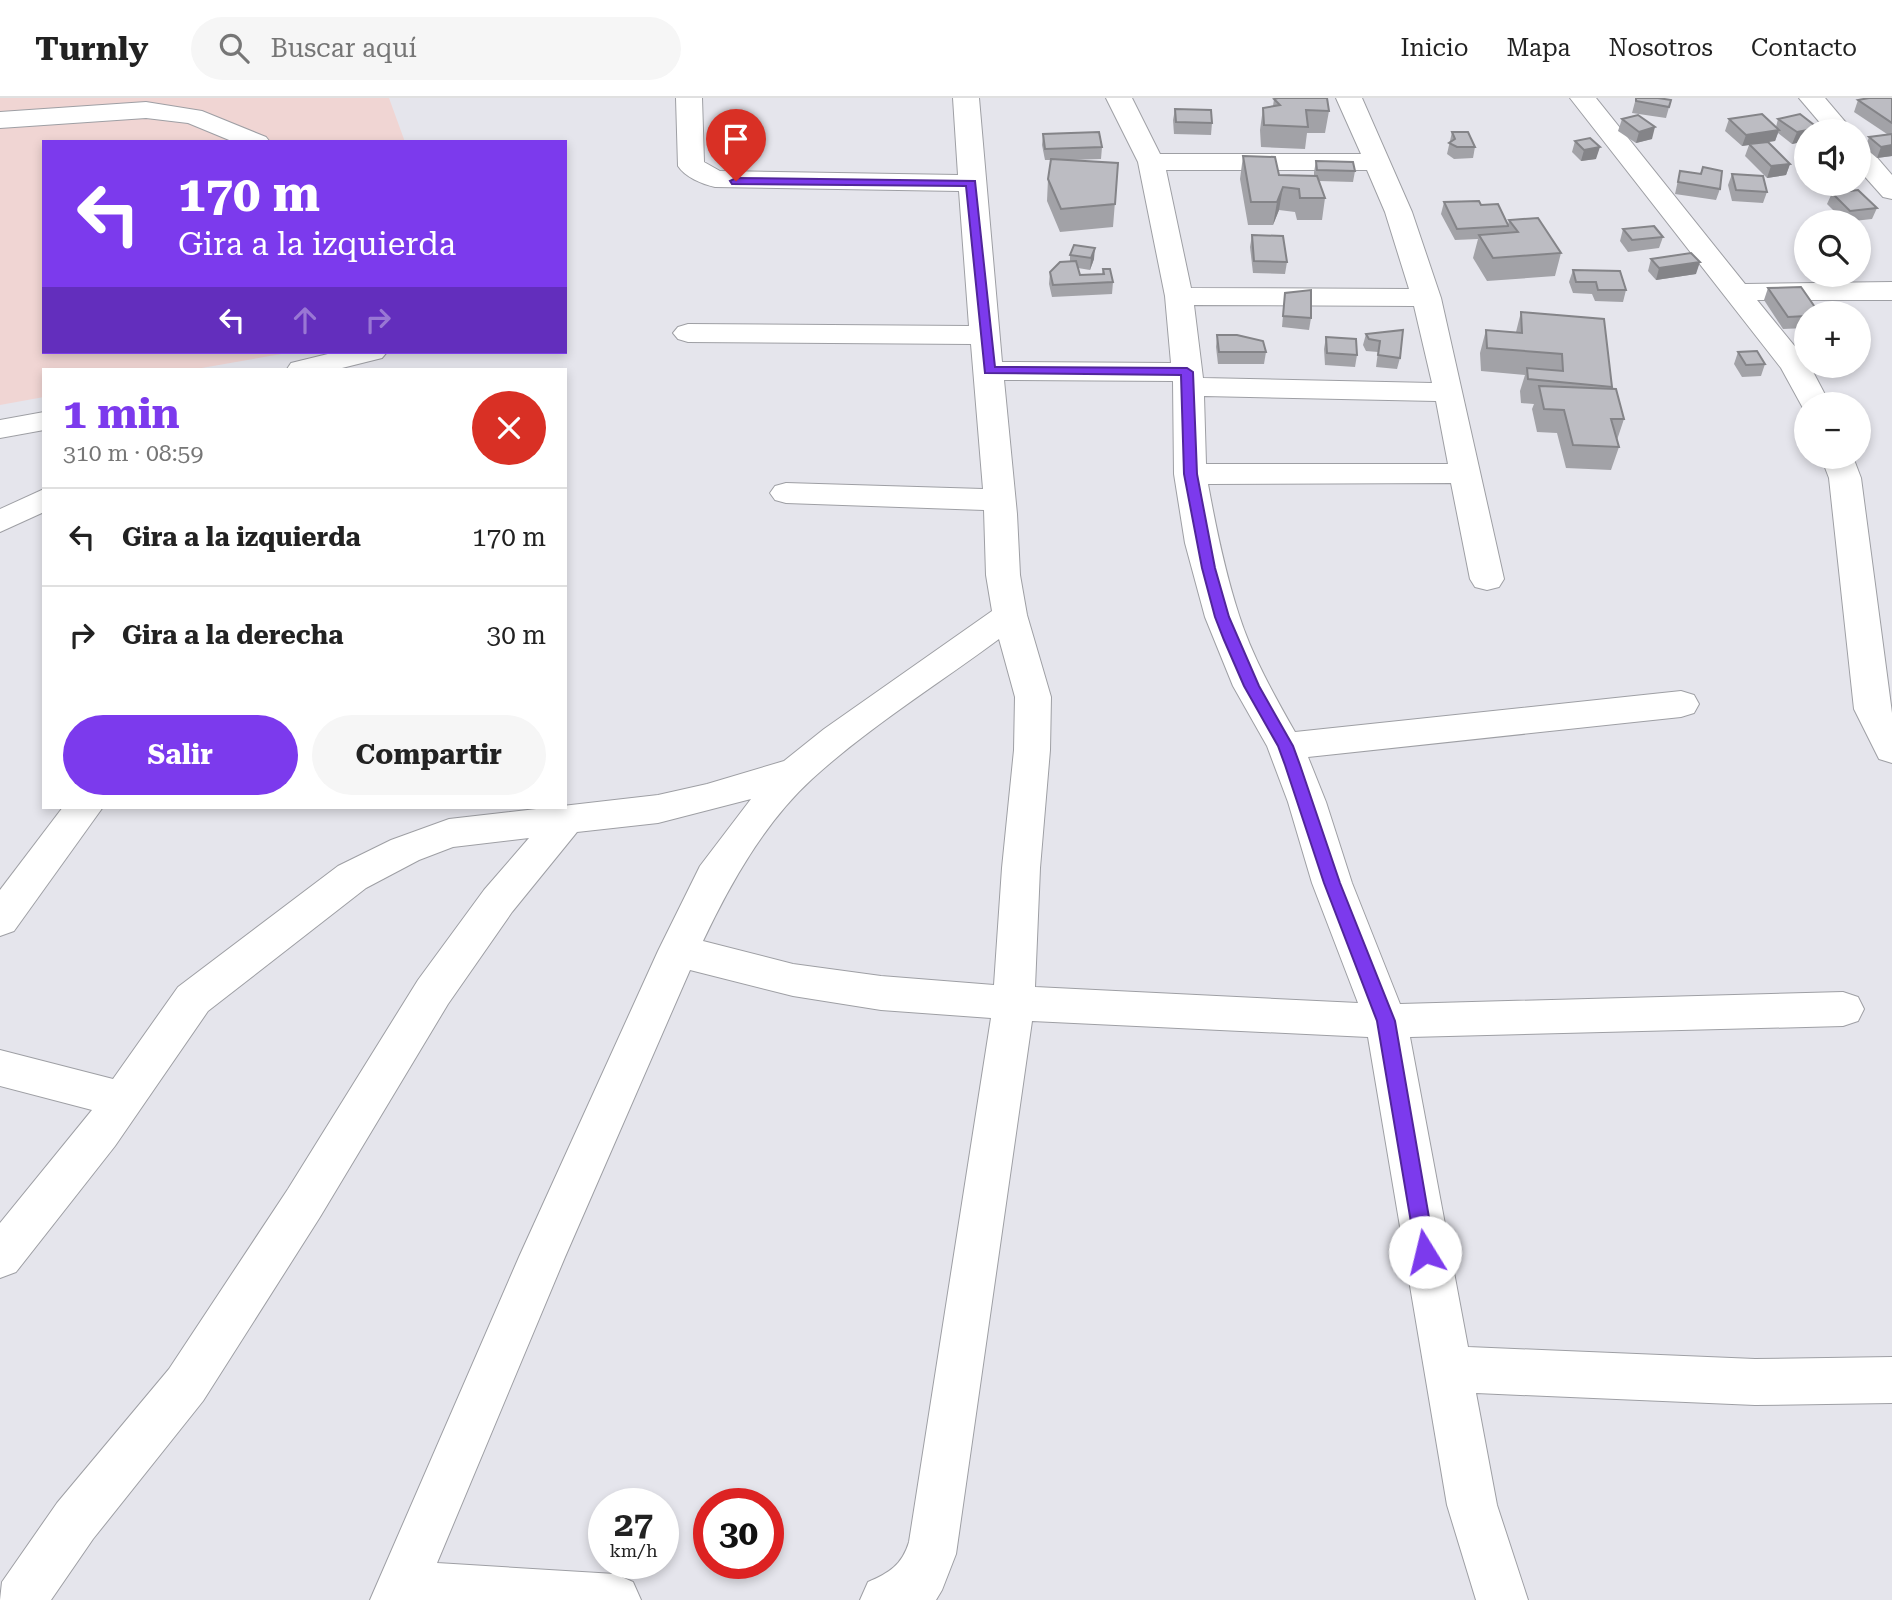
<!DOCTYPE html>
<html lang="es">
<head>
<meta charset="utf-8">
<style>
  body { margin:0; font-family:"Roboto Serif",serif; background:#f6f6f6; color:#222; height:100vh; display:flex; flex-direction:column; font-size:26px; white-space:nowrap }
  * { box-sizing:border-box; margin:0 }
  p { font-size:23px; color:#767676 }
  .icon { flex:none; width:38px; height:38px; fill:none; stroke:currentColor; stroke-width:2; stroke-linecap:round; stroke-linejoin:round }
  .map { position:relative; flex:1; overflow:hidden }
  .sheet { position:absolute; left:42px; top:270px; width:525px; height:441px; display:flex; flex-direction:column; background:#fff; border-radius:0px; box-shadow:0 4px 10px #0003 }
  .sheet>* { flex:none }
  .guide { position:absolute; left:42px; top:42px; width:525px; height:214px; border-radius:0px; box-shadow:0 4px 10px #0003; background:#7c3aed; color:#fff; overflow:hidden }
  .tools { position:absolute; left:1794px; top:21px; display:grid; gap:14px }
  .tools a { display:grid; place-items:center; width:77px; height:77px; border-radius:50%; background:#fff; box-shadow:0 4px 10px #0003; font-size:35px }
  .speed { position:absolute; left:588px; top:1390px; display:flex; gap:14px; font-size:35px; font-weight:700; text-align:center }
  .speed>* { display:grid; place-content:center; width:91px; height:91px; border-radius:50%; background:#fff; box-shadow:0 4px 10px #0003; line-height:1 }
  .speed small { font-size:18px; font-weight:400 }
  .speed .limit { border:10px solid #d22; background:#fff; color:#111 }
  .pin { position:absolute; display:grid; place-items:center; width:60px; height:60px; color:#fff; margin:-72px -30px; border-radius:50% 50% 50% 0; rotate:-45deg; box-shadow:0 0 7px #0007 }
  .pin .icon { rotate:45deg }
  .me { position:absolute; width:77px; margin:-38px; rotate:351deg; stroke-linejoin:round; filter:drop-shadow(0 0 5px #0008) }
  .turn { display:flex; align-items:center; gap:24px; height:147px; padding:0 21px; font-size:32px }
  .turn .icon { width:91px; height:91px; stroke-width:2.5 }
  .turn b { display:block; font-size:49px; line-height:60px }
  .lanes { display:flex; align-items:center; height:66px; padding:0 21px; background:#0003; justify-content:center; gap:35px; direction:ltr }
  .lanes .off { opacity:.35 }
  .round { display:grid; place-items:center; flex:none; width:74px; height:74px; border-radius:37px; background:#f6f6f6 }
  .overview { display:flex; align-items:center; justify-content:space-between; height:119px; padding:0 21px }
  h1 { font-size:42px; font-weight:700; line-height:52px; color:#7c3aed }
  .primary-button { display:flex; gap:14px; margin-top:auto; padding:14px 21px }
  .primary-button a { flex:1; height:80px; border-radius:42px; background:#7c3aed; color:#fff; font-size:28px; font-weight:700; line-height:80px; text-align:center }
  .primary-button a+a { background:#f6f6f6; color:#222 }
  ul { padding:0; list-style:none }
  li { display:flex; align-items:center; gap:21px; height:98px; padding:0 21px; border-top:2px solid #e0e0e0 }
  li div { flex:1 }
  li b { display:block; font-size:26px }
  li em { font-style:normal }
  header { display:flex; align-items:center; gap:42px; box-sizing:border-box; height:98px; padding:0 35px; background:#fff; border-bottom:2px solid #e0e0e0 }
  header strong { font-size:33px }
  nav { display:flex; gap:38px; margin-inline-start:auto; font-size:24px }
  .search { width:490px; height:63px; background:#f6f6f6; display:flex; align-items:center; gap:18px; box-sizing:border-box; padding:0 24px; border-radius:38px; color:#767676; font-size:26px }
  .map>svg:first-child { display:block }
  .commercial { fill:#f0d5d3 }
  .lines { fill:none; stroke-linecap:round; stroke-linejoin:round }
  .minor-casing { stroke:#9e9fa4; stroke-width:2 }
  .minor { fill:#fff; fill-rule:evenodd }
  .wall { fill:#a2a2a7 }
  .shaded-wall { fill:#848488 }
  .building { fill:#bcbcc2; stroke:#848488; stroke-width:2 }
  .route { fill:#7c3aed; stroke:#51269a; stroke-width:2 }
</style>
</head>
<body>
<header>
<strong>Turnly</strong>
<div class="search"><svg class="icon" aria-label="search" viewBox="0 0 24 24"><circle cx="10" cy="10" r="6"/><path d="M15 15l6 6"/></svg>Buscar aquí</div>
<nav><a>Inicio</a><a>Mapa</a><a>Nosotros</a><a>Contacto</a></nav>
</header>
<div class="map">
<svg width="1892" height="1502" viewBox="0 0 1892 1502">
  <rect width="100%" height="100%" fill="#e5e5ec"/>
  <polygon class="commercial" points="0,0 389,0 405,44 44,44 44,254 293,254 196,271 44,271 44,299 0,307"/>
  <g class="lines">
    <defs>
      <g id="minor">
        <path d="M676 0H702L704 64 720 73 958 77 953 0H979L1002 264 1171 265 1165 198 1138 64 1106 0H1132L1160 56H1361L1336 0H1362L1412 114 1441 200 1504 481 1499 489 1487 492 1475 489 1470 481 1451 385 1208 386C1216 430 1225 474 1239 517 1252 558 1274 597 1295 634L1681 593 1694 597 1699 606 1694 615 1681 619 1308 659 1326 704 1352 785 1400 906 1843 894 1858 899 1864 911 1858 923 1843 928 1410 939 1468 1249 1755 1261 1892 1259V1305L1755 1307 1476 1295 1497 1407 1528 1502H1476L1447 1407 1368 939 1032 923 956 1456 942 1492 936 1502H860L868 1484C889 1475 902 1467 909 1444L991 920 881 912 793 898 690 872 565 1159 437 1465 615 1476 633 1484 641 1502H370L519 1159 658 853 700 768 751 701 658 725 577 734 512 814 448 906 320 1119 203 1303 93 1441 51 1502H0L2 1484 57 1405 169 1271 288 1091 418 882 484 792 529 740 453 749 419 762 366 790 208 913 115 1048 16 1174 0 1180V1125L92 1012 0 988V952L113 981 178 889 338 768 391 742 449 721 658 697 707 686 784 663 824 631 992 513 986 477 984 412 786 405 775 402 770 395 775 388 786 385 983 391 971 246 688 244 678 241 673 235 678 229 688 226 969 228 959 93 715 89C702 86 685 79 678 68ZM1166 72H1367L1385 114 1409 191 1191 190ZM1194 207 1414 208 1432 285 1203 280ZM1004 282 1173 283 1174 376 1185 445 1205 519 1233 588 1267 648 1288 704 1312 785 1358 905 1035 889 1040 770 1050 652 1051 599 1027 517 1020 477 1017 416ZM1204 298 1436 303 1448 366H1206ZM999 541 1015 599 1014 652 1002 770 994 887 881 878 793 866 703 843C730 786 764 725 812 681 869 629 937 587 999 541Z"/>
        <polygon points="1570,0 1596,0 1745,186 1892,184 1892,202 1757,202 1806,262 1806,268 1810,268 1830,306 1806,306 1804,312 1781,270"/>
        <polygon points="1799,0 1825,0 1853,33 1827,33"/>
        <polygon points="146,4 202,13 266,39 270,44 234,44 188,25 146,20 0,30 0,14"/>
        <polygon points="1858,46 1867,48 1892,77 1892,101 1883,99 1858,71"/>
        <polygon points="336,254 387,254 382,260 338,271 287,271 291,265"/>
        <polygon points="44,314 44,332 0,340 0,322"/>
        <polygon points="1821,359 1853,359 1861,380 1892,615 1892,665 1879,661 1854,611 1829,380"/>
        <polygon points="44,391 44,414 0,434 0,411"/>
        <polygon points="63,709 103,709 14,833 0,838 0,792"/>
      </g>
    </defs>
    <use href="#minor" class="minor-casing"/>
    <use href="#minor" class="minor"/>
  </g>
  <g class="wall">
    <polygon points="1636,0 1671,2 1666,20 1632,15"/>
    <polygon points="1892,0 1892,58 1877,60 1865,50 1869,39 1887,36 1854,14 1858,2"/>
    <polygon points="1274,1 1329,13 1325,35 1307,35 1305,51 1261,49 1260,32 1263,10 1273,8"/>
    <polygon points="1175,11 1212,25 1211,37 1174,36 1173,22"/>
    <polygon points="1622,21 1652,41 1636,45 1618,33"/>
    <polygon points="1729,21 1776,29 1778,21 1818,30 1817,33 1806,33 1806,43 1792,46 1778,35 1775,43 1765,44 1790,66 1786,77 1767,80 1745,58 1749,47 1742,48 1725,33"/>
    <polygon points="1452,34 1475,49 1473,60 1454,61 1447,56"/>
    <polygon points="1043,36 1102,49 1101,61 1070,62 1118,65 1113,129 1060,134 1047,103 1048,81 1051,62 1045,62 1042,47"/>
    <polygon points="1575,43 1596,61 1581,63 1572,54"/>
    <polygon points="1243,58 1279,77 1314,78 1314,74 1316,63 1355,73 1353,84 1319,83 1325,100 1322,122 1297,122 1295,114 1279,112 1273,127 1248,127 1240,81"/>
    <polygon points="1703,69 1720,91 1716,102 1675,96 1680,73 1700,76"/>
    <polygon points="1732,76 1767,94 1763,105 1732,103 1728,87"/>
    <polygon points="1832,95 1877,110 1872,121 1845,124 1827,106"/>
    <polygon points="1444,104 1481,107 1508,127 1509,122 1561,155 1555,178 1487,183 1473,160 1478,141 1455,142 1441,116"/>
    <polygon points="1623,131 1663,139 1659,150 1628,154 1620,143"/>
    <polygon points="1252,137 1287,164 1285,176 1253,175 1250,149"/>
    <polygon points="1074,147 1094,161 1090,172 1078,170 1080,177 1102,176 1103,171 1113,184 1112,196 1052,199 1049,186 1050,174 1070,163 1070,157"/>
    <polygon points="1651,161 1696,176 1656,182 1648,173"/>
    <polygon points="1573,172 1626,192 1623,204 1595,203 1592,196 1573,195 1569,184"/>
    <polygon points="1768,190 1806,215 1806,230 1783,231 1764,202"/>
    <polygon points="1285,195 1311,220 1309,232 1282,229"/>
    <polygon points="1521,214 1612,289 1612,291 1624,321 1617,342 1619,349 1611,372 1566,370 1557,335 1537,334 1532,311 1534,306 1521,305 1520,293 1525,277 1481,273 1480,255 1486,232 1516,234"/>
    <polygon points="1403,232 1400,260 1397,271 1376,269 1378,254 1366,253 1363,247 1366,236"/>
    <polygon points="1217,237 1266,254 1264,266 1218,266 1216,249"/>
    <polygon points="1326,239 1357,257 1355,269 1325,267 1324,251"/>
    <polygon points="1738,254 1765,266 1761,278 1742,279 1734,266"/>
  </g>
  <g class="shaded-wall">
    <polygon points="1655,29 1652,41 1636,45 1639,34"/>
    <polygon points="1818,30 1817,33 1806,33 1806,43 1792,46 1797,34"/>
    <polygon points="1779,32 1775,43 1742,48 1746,37"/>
    <polygon points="1892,47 1892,58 1877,60 1881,49"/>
    <polygon points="1600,49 1596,61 1581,63 1584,52"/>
    <polygon points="1790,66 1786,77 1767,80 1771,68"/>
    <polygon points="1283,89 1279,112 1273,127 1277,104"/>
    <polygon points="1095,150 1094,161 1090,172 1091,160"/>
    <polygon points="1700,164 1696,176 1656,182 1659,170"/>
  </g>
  <g class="building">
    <polygon points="1278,0 1327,0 1329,13 1306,12 1308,29 1264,27 1263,10 1280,7 1274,1"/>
    <polygon points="1636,0 1658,0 1671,2 1669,9 1636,3"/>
    <polygon points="1869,0 1892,0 1892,25 1858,2"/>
    <polygon points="1175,11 1211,12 1212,25 1176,24"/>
    <polygon points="1762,16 1779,32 1746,37 1729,21"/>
    <polygon points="1800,16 1818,30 1797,34 1778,21"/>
    <polygon points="1638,17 1655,29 1639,34 1622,21"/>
    <polygon points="1099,34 1102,49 1045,51 1043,36"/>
    <polygon points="1452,34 1468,34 1475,49 1457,49 1449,45 1455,41"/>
    <polygon points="1892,36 1892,47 1881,49 1869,39"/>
    <polygon points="1590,40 1600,49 1584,52 1575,43"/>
    <polygon points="1768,44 1790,66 1771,68 1749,46"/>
    <polygon points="1243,58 1275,59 1279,77 1317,78 1325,100 1300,100 1299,91 1283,89 1277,104 1251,104"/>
    <polygon points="1051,61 1118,65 1115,106 1061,111 1048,81"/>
    <polygon points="1316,63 1353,64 1355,73 1317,72"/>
    <polygon points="1703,69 1722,73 1720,91 1678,84 1680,73 1701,76"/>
    <polygon points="1732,76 1763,78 1767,94 1736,92"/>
    <polygon points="1858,92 1877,110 1850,113 1832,95"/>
    <polygon points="1479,103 1481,107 1498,106 1508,127 1508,128 1457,131 1444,104"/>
    <polygon points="1538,120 1561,155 1493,160 1479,137 1518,134 1509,122"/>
    <polygon points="1654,128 1663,139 1632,142 1623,131"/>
    <polygon points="1252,137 1283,138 1287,164 1254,163"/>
    <polygon points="1074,147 1095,150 1091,160 1070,157"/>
    <polygon points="1691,155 1700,164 1659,170 1651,161"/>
    <polygon points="1076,163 1080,177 1104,176 1103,171 1110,171 1113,184 1053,187 1050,174 1060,164"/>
    <polygon points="1573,172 1620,173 1626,192 1598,192 1596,184 1576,184"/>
    <polygon points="1801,189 1819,215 1806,215 1806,218 1788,219 1768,190"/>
    <polygon points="1311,192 1311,220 1283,218 1285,195"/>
    <polygon points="1521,214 1604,221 1612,289 1528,281 1527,270 1563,273 1562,256 1487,250 1486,232 1522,235"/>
    <polygon points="1403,232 1400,260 1378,257 1380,243 1369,241 1366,236"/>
    <polygon points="1217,237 1237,237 1263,243 1266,254 1219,254"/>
    <polygon points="1326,239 1356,241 1357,257 1327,255"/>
    <polygon points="1757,253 1765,266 1746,267 1738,254"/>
    <polygon points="1539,288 1616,291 1624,321 1611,321 1619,349 1573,347 1564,312 1544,311"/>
  </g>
  <polygon class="route" points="736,80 975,83 995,269 1187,270 1193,274 1197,376 1215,470 1229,519 1259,588 1293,648 1300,667 1340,785 1395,923 1435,1154 1432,1160 1425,1163 1419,1160 1416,1154 1377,923 1324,785 1285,667 1278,648 1244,588 1224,542 1215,519 1202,470 1184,376 1181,277 985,275 966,88 732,86 730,83"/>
</svg>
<div class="tools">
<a><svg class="icon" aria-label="sound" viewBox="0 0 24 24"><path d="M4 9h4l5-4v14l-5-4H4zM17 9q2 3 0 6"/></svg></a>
<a><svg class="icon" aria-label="search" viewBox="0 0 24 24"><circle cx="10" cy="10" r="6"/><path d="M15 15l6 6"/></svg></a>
<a>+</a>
<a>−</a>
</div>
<div class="speed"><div>27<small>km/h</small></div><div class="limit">30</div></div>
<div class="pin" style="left:736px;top:83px;background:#d93025"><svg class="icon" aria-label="arrive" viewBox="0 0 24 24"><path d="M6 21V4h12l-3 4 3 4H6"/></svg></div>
<svg class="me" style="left:1425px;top:1154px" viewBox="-20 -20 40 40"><circle r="19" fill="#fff"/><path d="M0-13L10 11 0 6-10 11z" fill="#7c3aed"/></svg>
<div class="guide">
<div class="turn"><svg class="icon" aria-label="left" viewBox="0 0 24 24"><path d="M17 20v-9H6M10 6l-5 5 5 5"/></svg><div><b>170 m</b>Gira a la izquierda</div></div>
<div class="lanes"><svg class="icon" aria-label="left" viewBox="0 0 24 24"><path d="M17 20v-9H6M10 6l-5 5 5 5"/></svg><svg class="icon off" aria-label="ahead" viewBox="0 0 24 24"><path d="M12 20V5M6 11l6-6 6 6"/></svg><svg class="icon off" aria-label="right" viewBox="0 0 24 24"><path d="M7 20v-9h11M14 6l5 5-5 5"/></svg></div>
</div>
<section class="sheet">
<div class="overview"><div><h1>1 min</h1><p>310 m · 08:59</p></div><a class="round" style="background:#d93025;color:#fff"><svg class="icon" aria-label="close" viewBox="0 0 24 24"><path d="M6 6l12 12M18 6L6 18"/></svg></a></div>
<ul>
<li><svg class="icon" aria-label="left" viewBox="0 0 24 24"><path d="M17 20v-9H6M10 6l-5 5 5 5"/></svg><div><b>Gira a la izquierda</b></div><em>170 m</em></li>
<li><svg class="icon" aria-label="right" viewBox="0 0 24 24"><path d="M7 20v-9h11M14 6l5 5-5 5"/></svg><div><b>Gira a la derecha</b></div><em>30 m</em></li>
</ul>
<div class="primary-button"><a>Salir</a><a>Compartir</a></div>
</section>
</div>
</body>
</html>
